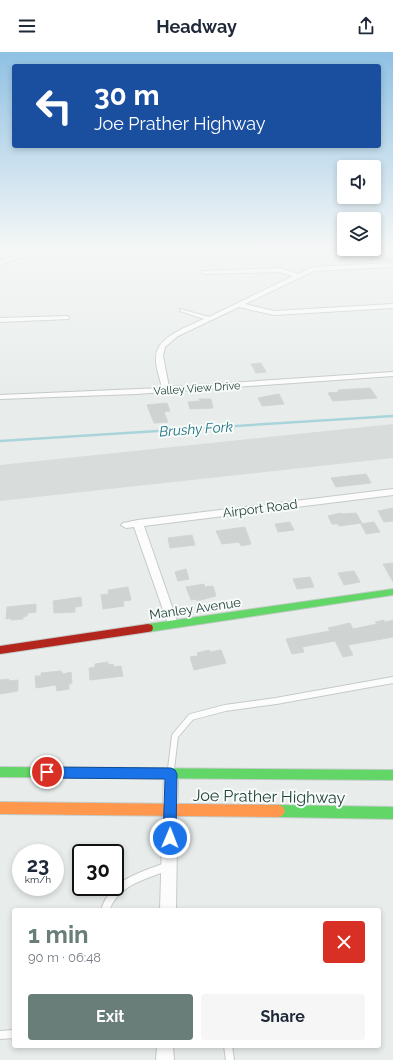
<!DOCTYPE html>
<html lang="en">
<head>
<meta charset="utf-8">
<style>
  body { margin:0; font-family:Raleway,sans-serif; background:#f6f6f7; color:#1f2937; height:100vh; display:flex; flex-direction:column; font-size:15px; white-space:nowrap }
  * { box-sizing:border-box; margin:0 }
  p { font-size:13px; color:#747a83 }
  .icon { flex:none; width:22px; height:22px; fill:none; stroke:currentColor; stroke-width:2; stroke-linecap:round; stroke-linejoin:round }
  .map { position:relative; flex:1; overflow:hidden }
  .details { position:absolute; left:12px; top:856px; width:369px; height:140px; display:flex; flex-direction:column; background:#fff; border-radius:4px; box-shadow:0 2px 6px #0003 }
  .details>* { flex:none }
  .banner { position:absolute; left:12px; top:12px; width:369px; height:84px; border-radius:4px; box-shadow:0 2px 6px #0003; background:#1a4fa0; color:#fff; overflow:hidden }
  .buttons { position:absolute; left:337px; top:108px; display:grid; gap:8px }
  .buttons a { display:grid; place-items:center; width:44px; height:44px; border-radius:4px; background:#fff; box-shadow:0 2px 6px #0003; font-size:20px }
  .speed { position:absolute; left:12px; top:792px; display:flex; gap:8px; font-size:20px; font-weight:700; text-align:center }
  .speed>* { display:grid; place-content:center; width:52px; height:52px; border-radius:50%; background:#fff; box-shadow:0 2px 6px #0003; line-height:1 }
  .speed small { font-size:10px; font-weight:400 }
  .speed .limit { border:2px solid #111; border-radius:6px; background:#fff; color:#111 }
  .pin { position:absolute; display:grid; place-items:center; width:34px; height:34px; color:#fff; margin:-17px; border:2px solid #fff; border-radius:50%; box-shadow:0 1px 4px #0007 }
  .me { position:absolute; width:44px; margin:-22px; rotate:1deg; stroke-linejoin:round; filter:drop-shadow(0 0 3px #0008) }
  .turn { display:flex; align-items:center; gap:14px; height:84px; padding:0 16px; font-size:18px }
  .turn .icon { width:52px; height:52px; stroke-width:2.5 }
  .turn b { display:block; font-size:28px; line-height:34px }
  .round { display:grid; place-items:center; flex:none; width:42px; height:42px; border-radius:4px; background:#f6f6f7 }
  .summary { display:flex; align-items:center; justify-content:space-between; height:68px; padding:0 16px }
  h1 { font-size:24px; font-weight:700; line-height:30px; color:#697e78 }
  .cta { display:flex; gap:8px; margin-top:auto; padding:8px 16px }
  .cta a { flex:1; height:46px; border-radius:4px; background:#697e78; color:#fff; font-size:16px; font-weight:700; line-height:46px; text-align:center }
  .cta a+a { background:#f6f6f7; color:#1f2937 }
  header { display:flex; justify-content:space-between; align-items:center; height:52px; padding:0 16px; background:#fff; font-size:18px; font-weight:700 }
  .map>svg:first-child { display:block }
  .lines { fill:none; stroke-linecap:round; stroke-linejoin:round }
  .stream { stroke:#a9d4db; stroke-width:2.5 }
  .runway { fill:#d8dddc; fill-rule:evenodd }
  .building { fill:#cfd4d2; stroke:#d1d6d4 }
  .lane-far1-casing { stroke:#c5cac8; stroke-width:8 }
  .lane-casing { stroke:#c5cac8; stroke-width:10 }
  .street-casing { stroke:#c5cac8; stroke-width:2 }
  .fast-casing { stroke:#c3cbc8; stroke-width:2 }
  .slow-casing { stroke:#c3cbc8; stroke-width:2 }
  .jam-casing { stroke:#c3cbc8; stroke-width:2 }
  .lane-far1 { stroke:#fcfcfc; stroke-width:6 }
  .lane { stroke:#fcfcfc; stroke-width:8 }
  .street { fill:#fcfcfc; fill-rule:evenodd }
  .fast { fill:#63d668; fill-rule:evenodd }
  .slow { fill:#ff974d; fill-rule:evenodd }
  .jam { fill:#b3261e; fill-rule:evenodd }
  .route { fill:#1a73e8; stroke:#114b97 }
  .labels { text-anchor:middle; stroke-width:4; stroke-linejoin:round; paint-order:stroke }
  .far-street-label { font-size:11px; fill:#24423a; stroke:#f7fbf9 }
  .street-label { font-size:13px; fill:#24423a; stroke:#f7fbf9 }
  .water-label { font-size:14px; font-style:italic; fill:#1c6f80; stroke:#f7fbf9 }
  .near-street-label { font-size:16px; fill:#24423a; stroke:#f7fbf9 }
</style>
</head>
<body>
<header><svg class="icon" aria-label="menu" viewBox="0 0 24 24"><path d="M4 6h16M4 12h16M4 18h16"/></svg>Headway<svg class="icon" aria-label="share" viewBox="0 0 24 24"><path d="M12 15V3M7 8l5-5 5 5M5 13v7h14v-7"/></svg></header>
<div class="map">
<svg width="393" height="1008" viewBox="0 0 393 1008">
  <rect width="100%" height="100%" fill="#e8edeb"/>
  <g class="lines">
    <polyline class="stream" points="0,389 393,364"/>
    <polygon class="runway" points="393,372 393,406 0,449 0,413"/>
  </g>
  <g class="building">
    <polygon points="389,203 393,210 381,210 376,204"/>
    <polygon points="261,311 266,320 256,321 251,312"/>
    <polygon points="370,336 377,346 333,349 328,341 339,340 338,338"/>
    <polygon points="279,342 284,352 262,354 258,346"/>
    <polygon points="199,347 211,347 213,356 190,357 188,350 200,349"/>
    <polygon points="167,351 170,359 164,360 168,370 154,371 147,353"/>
    <polygon points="366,422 371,431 336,435 331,426"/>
    <polygon points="393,456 393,469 384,470 378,459"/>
    <polygon points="340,461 342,462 356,461 362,471 339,474 338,472 332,472 328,464"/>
    <polygon points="290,470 294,478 278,480 275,472"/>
    <polygon points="374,470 380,480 366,482 361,472"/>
    <polygon points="245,475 251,492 241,494 239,490 222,492 216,479"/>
    <polygon points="192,483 195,493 170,496 168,486"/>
    <polygon points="393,511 393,530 383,512"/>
    <polygon points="186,517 189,527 178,529 175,520"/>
    <polygon points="354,519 360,530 344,533 338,521"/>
    <polygon points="310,525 314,535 297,537 293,527"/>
    <polygon points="204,532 205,535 213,534 216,544 197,549 196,547 191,548 186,535"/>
    <polygon points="128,535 131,548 123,549 124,554 103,557 101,543 109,542 108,538"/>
    <polygon points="81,545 82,554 75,555 75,560 54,561 53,549"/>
    <polygon points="36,552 36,560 28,561 27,564 23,565 23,567 11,568 11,566 6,567 7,555"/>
    <polygon points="384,568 385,570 393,568 393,585 348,593 353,603 343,605 335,589 302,595 304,600 292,602 286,587 330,579 328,576 350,571 353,577 377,572 375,570"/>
    <polygon points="209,598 210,600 221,598 226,611 194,618 190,605 198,604 197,601"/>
    <polygon points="108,610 108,613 113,612 114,615 121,614 123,624 90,628 89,616 95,615 95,612"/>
    <polygon points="61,619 63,622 71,620 72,631 69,632 69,637 57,639 56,633 36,636 35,624 41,624 41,621"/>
    <polygon points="9,627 9,629 18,628 18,639 0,642 0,628"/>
  </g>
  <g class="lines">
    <defs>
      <polyline id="lane-far1" points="171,717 175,684 191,665 225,656 276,649 393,628"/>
      <g id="lane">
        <path d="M105 858C114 831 141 824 166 815"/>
        <polyline points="0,983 14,982"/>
        <polyline points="228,994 230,1008"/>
      </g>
      <g id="street">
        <polygon points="63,198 101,199 104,201 101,203 37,202 14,207 0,213 0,209 24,201"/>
        <path d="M393 211V215L314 219 245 252 274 259 393 252V256L274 263 239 255 178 284 165 295 163 304 169 335 393 320V324L136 342 0 347V343L162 336C160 326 155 314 156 305 156 285 189 274 204 267L180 259V257L209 265 293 224 279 220 204 222 202 221V219L280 216 298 222 313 215Z"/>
        <polygon points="67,264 69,265 69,267 0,270 0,266"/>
        <polygon points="393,437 393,443 144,474 178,572 177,575 169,575 168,572 134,475 126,476 121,473 123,471 138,468"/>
        <polygon points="171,716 176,718 178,722 176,858 160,858 164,722 166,718"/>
        <polygon points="157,994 173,994 174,1008 156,1008"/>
      </g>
      <g id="fast">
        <polygon points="393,537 393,543 148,580 144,579 143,576 144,573 148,572"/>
        <polygon points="0,715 393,718 393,728 0,725"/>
        <polygon points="279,753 393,755 393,767 279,765 275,763 273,759 275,755"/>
      </g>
      <polygon id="slow" points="0,750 279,753 283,755 285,759 283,763 279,765 0,762"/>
      <polygon id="jam" points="148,572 152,573 153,576 152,579 148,580 0,602 0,594"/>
    </defs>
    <use href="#lane-far1" class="lane-far1-casing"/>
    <use href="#lane" class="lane-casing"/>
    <use href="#street" class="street-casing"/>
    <use href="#fast" class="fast-casing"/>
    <use href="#slow" class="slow-casing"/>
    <use href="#jam" class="jam-casing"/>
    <use href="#lane-far1" class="lane-far1"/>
    <use href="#lane" class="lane"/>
    <use href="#street" class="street"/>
    <use href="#fast" class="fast"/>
    <use href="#slow" class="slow"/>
    <use href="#jam" class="jam"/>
  </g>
  <linearGradient id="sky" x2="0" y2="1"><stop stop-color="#8fc1e3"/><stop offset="0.58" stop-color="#f5f7f6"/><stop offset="1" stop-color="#f5f7f6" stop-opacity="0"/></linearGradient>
  <rect width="393" height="338" fill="url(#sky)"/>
  <polygon class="route" points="47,715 171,716 175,718 177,722 176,786 174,790 170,792 165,790 163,786 165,727 47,726 42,724 41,720 42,717"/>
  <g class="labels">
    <g class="far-street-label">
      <text transform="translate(197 336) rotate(-4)" y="4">Valley View Drive</text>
    </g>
    <g class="street-label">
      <text transform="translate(260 456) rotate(-7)" y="5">Airport Road</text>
      <text transform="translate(195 556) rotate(-8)" y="5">Manley Avenue</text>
    </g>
    <g class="water-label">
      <text transform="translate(196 377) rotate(-4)" y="5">Brushy Fork</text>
    </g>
    <g class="near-street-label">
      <text transform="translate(269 744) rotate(1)" y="6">Joe Prather Highway</text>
    </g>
  </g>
</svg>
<div class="buttons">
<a><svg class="icon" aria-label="sound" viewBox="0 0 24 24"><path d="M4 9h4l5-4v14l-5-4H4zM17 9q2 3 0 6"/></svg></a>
<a><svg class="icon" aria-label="layers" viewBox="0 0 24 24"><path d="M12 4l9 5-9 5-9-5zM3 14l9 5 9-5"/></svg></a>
</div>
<div class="speed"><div>23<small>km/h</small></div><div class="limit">30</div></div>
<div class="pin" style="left:47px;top:720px;background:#d93025"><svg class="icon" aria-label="arrive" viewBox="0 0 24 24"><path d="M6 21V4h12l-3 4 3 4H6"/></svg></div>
<svg class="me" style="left:170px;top:786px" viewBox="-20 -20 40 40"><circle r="17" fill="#1a73e8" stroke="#fff" stroke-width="3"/><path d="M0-11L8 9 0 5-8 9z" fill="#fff"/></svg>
<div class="banner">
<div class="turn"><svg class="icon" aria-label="left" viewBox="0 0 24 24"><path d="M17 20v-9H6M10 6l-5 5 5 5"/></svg><div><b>30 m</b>Joe Prather Highway</div></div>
</div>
<section class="details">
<div class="summary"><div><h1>1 min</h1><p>90 m · 06:48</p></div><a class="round" style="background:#d93025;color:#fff"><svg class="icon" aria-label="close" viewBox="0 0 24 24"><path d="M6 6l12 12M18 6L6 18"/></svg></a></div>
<div class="cta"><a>Exit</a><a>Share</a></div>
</section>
</div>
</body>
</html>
